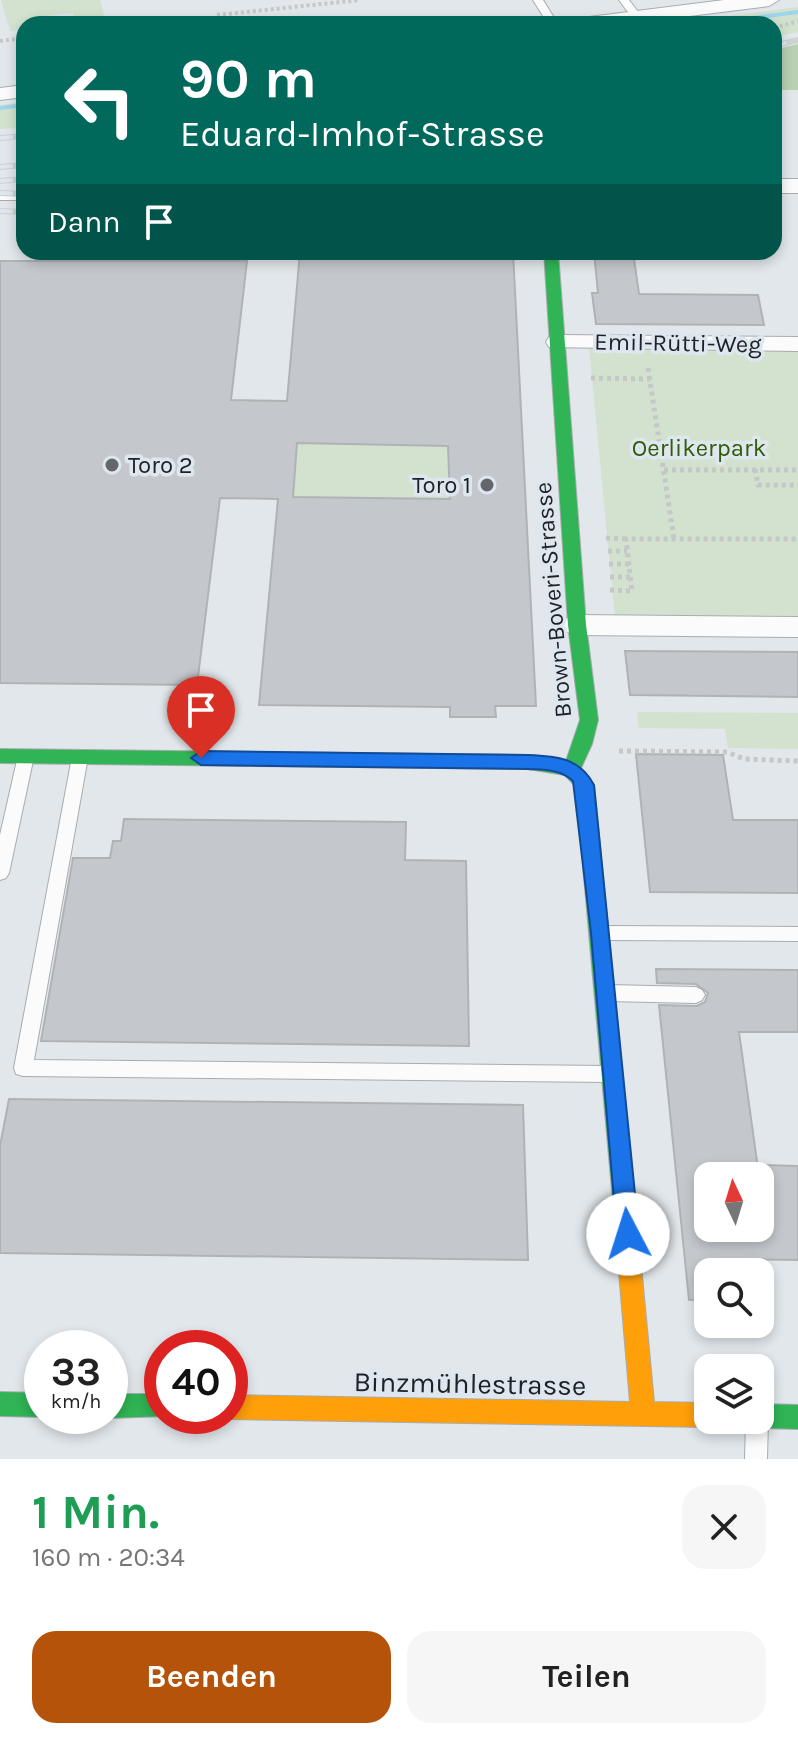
<!DOCTYPE html>
<html lang="de">
<head>
<meta charset="utf-8">
<style>
  body { margin:0; font-family:Karla,sans-serif; background:#f6f6f6; color:#222; height:100vh; display:flex; flex-direction:column; font-size:30px; white-space:nowrap }
  * { box-sizing:border-box; margin:0 }
  p { font-size:26px; color:#767676 }
  .icon { flex:none; width:44px; height:44px; fill:none; stroke:currentColor; stroke-width:2; stroke-linecap:round; stroke-linejoin:round }
  .map { position:relative; height:1459px; overflow:hidden }
  .panel { display:flex; flex-direction:column; background:#fff; flex:1 }
  .panel>* { flex:none }
  .top-card { position:absolute; left:16px; top:16px; width:766px; height:244px; border-radius:24px; box-shadow:0 4px 12px #0003; background:#00695c; color:#fff; overflow:hidden }
  .needle { width:52px; rotate:356deg }
  .fabs { position:absolute; left:694px; top:1162px; display:grid; gap:16px }
  .fabs a { display:grid; place-items:center; width:80px; height:80px; border-radius:16px; background:#fff; box-shadow:0 4px 12px #0003; font-size:40px }
  .speed { position:absolute; left:24px; top:1330px; display:flex; gap:16px; font-size:40px; font-weight:700; text-align:center }
  .speed>* { display:grid; place-content:center; width:104px; height:104px; border-radius:50%; background:#fff; box-shadow:0 4px 12px #0003; line-height:1 }
  .speed small { font-size:20px; font-weight:400 }
  .speed .limit { border:12px solid #d22; background:#fff; color:#111 }
  .pin { position:absolute; display:grid; place-items:center; width:68px; height:68px; color:#fff; margin:-82px -34px; border-radius:50% 50% 50% 0; rotate:-45deg; box-shadow:0 0 8px #0007 }
  .pin .icon { rotate:45deg }
  .me { position:absolute; width:88px; margin:-44px; rotate:355deg; stroke-linejoin:round; filter:drop-shadow(0 0 6px #0008) }
  .turn { display:flex; align-items:center; gap:28px; height:168px; padding:0 32px; font-size:36px }
  .turn .icon { width:104px; height:104px; stroke-width:2.5 }
  .turn b { display:block; font-size:56px; line-height:68px }
  .then { display:flex; align-items:center; height:76px; padding:0 32px; background:#0003; gap:16px; font-size:30px }
  .round { display:grid; place-items:center; flex:none; width:84px; height:84px; border-radius:24px; background:#f6f6f6 }
  .headline { display:flex; align-items:center; justify-content:space-between; height:136px; padding:0 32px }
  h1 { font-size:48px; font-weight:700; line-height:60px; color:#1e9e55 }
  .primary-button { display:flex; gap:16px; margin-top:auto; padding:16px 32px }
  .primary-button a { flex:1; height:92px; border-radius:24px; background:#b45309; color:#fff; font-size:32px; font-weight:700; line-height:92px; text-align:center }
  .primary-button a+a { background:#f6f6f6; color:#222 }
  .map>svg:first-child { display:block }
  .green { fill:#d3e2cf }
  .forest { fill:#bad0b2 }
  .lines { fill:none; stroke-linecap:round; stroke-linejoin:round }
  .stream { fill:#9dd5ec; fill-rule:evenodd }
  .building { fill:#c4c8cc; stroke:#afb3b6; stroke-width:2; fill-rule:evenodd }
  .lane-casing { stroke:#a8acaf; stroke-width:2 }
  .street-casing { stroke:#a8acaf; stroke-width:2 }
  .fast-casing { stroke:#a8acaf; stroke-width:2 }
  .slow-casing { stroke:#a8acaf; stroke-width:2 }
  .path-far1 { stroke:#c5c7c8; stroke-width:4; stroke-dasharray:3 3; stroke-linecap:butt }
  .path { stroke:#c5c7c8; stroke-width:5; stroke-dasharray:4 4; stroke-linecap:butt }
  .lane { fill:#fbfbfc; fill-rule:evenodd }
  .street { fill:#fbfbfc; fill-rule:evenodd }
  .fast { fill:#30b455; fill-rule:evenodd }
  .slow { fill:#ff9f0a; fill-rule:evenodd }
  .rail-casing { stroke:#cfd1d2; stroke-width:6 }
  .rail { stroke:#dee7ef; stroke-width:4; stroke-dasharray:13; stroke-linecap:butt }
  .route { fill:#1a73e8; stroke:#114b97; stroke-width:2 }
  .poi-dot { fill:#63676a; stroke:#dee7ef; stroke-width:3 }
  .labels { text-anchor:middle; stroke-width:7; stroke-linejoin:round; paint-order:stroke }
  .street-label { font-size:24px; fill:#1e2224; stroke:#dee7ef }
  .park-label { font-size:24px; fill:#325c06; stroke:#dee7ef }
  .poi-label { font-size:24px; fill:#1e2224; stroke:#dee7ef; text-anchor:start }
  .near-street-label { font-size:28px; fill:#1e2224; stroke:#dee7ef }
</style>
</head>
<body>
<div class="map">
<svg width="798" height="1459" viewBox="0 0 798 1459">
  <rect width="100%" height="100%" fill="#e2e7eb"/>
  <g class="green">
    <polygon points="1,0 100,0 106,21 84,23 83,17 74,18 73,13 37,17 37,23 24,24 24,30 10,31"/>
    <polygon points="798,7 798,32 774,37 774,24 666,24"/>
    <polygon points="24,102 24,128 0,129 0,105"/>
    <polygon points="589,348 798,350 798,618 615,617"/>
    <polygon points="297,443 448,446 449,499 293,497"/>
    <polygon points="637,712 798,713 798,749 728,748 725,729 639,728"/>
  </g>
  <polygon class="forest" points="798,44 798,90 774,90 774,50"/>
  <g class="lines">
    <g class="stream">
      <polygon points="798,10 798,14 722,24 704,24 707,22"/>
      <polygon points="24,103 24,107 0,110 0,106"/>
    </g>
  </g>
  <g class="building">
    <path d="M300 252H513L536 706H495L496 717H450V707L259 705 278 499 220 498 197 685 0 683V261H247L231 400 287 401ZM297 443 448 446 450 499 293 497Z"/>
    <polygon points="594,252 633,252 639,294 758,295 764,325 596,324 592,293 598,293"/>
    <polygon points="625,651 798,652 798,697 630,695"/>
    <polygon points="636,754 723,755 733,820 798,820 798,893 650,892"/>
    <polygon points="124,819 406,822 405,860 466,861 469,1046 41,1041 73,858 110,858 113,841 121,841"/>
    <polygon points="656,969 798,970 798,1032 739,1032 759,1176 708,1176 708,1228 760,1228 760,1165 798,1166 798,1260 708,1259 708,1299 689,1300 659,1005 697,1006 705,1002 708,993 696,984 657,983"/>
    <polygon points="9,1099 523,1105 528,1260 0,1253 0,1146"/>
  </g>
  <g class="lines">
    <defs>
      <g id="lane">
        <polygon points="533,0 543,0 558,24 548,24"/>
        <polygon points="619,0 629,0 642,17 641,19 633,19"/>
        <polygon points="199,17 203,18 206,24 196,24 194,20"/>
        <rect x="0" y="192" width="24" height="8"/>
        <polygon points="26,750 32,752 34,756 9,873 6,878 0,880 0,835 18,756 20,752"/>
        <polygon points="80,751 86,753 88,757 34,1060 608,1066 615,1068 617,1074 615,1080 608,1082 23,1076 16,1074 14,1068 72,757 74,753"/>
        <polygon points="603,926 798,927 798,941 603,940 597,938 594,933 597,928"/>
        <polygon points="608,985 696,987 702,990 705,995 702,1000 696,1003 608,1001 602,998 599,993 602,988"/>
        <polygon points="760,1410 765,1412 768,1420 767,1459 745,1459 746,1420 760,1420"/>
      </g>
      <g id="street">
        <polygon points="724,0 779,0 769,6 626,24 571,24 581,18"/>
        <polygon points="24,85 24,97 0,100 0,88"/>
        <rect x="774" y="179" width="24" height="14"/>
        <polygon points="558,335 798,337 798,351 549,347 546,342 549,337"/>
        <polygon points="577,615 798,617 798,637 577,635 567,632 563,625 567,618"/>
      </g>
      <g id="fast">
        <polygon points="544,252 558,252 586,625 598,720 592,744 581,768 594,785 636,1213 633,1220 625,1223 617,1220 614,1213 576,787 565,775 528,769 0,763 0,749 528,755 566,761 580,720 568,625"/>
        <polygon points="0,1392 42,1393 42,1416 44,1416 42,1417 0,1416"/>
        <polygon points="110,1394 162,1394 162,1416 167,1416 110,1418 105,1416 110,1416"/>
        <polygon points="760,1404 798,1405 798,1429 760,1428 751,1425 750,1420 760,1420"/>
      </g>
      <polygon id="slow" points="625,1203 633,1206 636,1213 654,1402 708,1403 708,1420 718,1420 717,1424 708,1427 230,1419 223,1416 230,1416 230,1395 630,1402 614,1213 617,1206"/>
    </defs>
    <use href="#lane" class="lane-casing"/>
    <use href="#street" class="street-casing"/>
    <use href="#fast" class="fast-casing"/>
    <use href="#slow" class="slow-casing"/>
    <g class="path-far1">
      <polyline points="217,15 360,0"/>
      <polyline points="774,28 798,21"/>
      <polyline points="0,41 24,38"/>
    </g>
    <g class="path">
      <polyline points="648,368 674,539"/>
      <polyline points="591,378 650,379"/>
      <polyline points="755,469 758,485 798,485"/>
      <polyline points="664,470 798,470"/>
      <polyline points="606,538 626,539"/>
      <polyline points="608,551 627,551"/>
      <polyline points="609,564 629,564"/>
      <polyline points="610,577 630,577"/>
      <polyline points="610,590 632,591 626,539 798,539"/>
      <polyline points="619,751 727,752 744,759 798,761"/>
    </g>
    <use href="#lane" class="lane"/>
    <use href="#street" class="street"/>
    <use href="#fast" class="fast"/>
    <use href="#slow" class="slow"/>
    <defs>
      <g id="rail">
        <polyline points="774,46 798,40"/>
        <polyline points="0,138 24,136"/>
        <polyline points="0,167 24,165"/>
        <polyline points="0,181 24,179"/>
        <polyline points="0,193 24,194"/>
        <polyline points="0,211 24,212"/>
      </g>
    </defs>
    <use href="#rail" class="rail-casing"/>
    <use href="#rail" class="rail"/>
  </g>
  <path class="route" d="M201 751 528 755C557 756 580 758 594 785L639 1234 636 1241 628 1244 620 1241 617 1234 591 933 573 781C560 769 545 770 528 769L201 765 191 758Z"/>
  <g class="poi-dot">
    <circle cx="112" cy="465" r="8"/>
    <circle cx="487" cy="485" r="8"/>
  </g>
  <g class="labels">
    <g class="street-label">
      <text transform="translate(678 343) rotate(1)" y="8">Emil-Rütti-Weg</text>
      <text transform="translate(553 600) rotate(-95)" y="8">Brown-Boveri-Strasse</text>
    </g>
    <g class="park-label">
      <text x="699" y="456">Oerlikerpark</text>
    </g>
    <g class="poi-label">
      <text x="128" y="473">Toro 2</text>
      <text x="471" y="493" text-anchor="end">Toro 1</text>
    </g>
    <g class="near-street-label">
      <text transform="translate(470 1383) rotate(1)" y="10">Binzmühlestrasse</text>
    </g>
  </g>
</svg>
<div class="fabs">
<a><svg class="needle" viewBox="-14 -14 28 28"><path d="M0-13l5 13h-10z" fill="#e53935"/><path d="M0 13l5-13h-10z" fill="#767676"/></svg></a>
<a><svg class="icon" aria-label="search" viewBox="0 0 24 24"><circle cx="10" cy="10" r="6"/><path d="M15 15l6 6"/></svg></a>
<a><svg class="icon" aria-label="layers" viewBox="0 0 24 24"><path d="M12 4l9 5-9 5-9-5zM3 14l9 5 9-5"/></svg></a>
</div>
<div class="speed"><div>33<small>km/h</small></div><div class="limit">40</div></div>
<div class="pin" style="left:201px;top:758px;background:#d93025"><svg class="icon" aria-label="arrive" viewBox="0 0 24 24"><path d="M6 21V4h12l-3 4 3 4H6"/></svg></div>
<svg class="me" style="left:628px;top:1234px" viewBox="-20 -20 40 40"><circle r="19" fill="#fff"/><path d="M0-13L10 11 0 6-10 11z" fill="#1a73e8"/></svg>
<div class="top-card">
<div class="turn"><svg class="icon" aria-label="left" viewBox="0 0 24 24"><path d="M17 20v-9H6M10 6l-5 5 5 5"/></svg><div><b>90 m</b>Eduard-Imhof-Strasse</div></div>
<div class="then">Dann<svg class="icon" aria-label="arrive" viewBox="0 0 24 24"><path d="M6 21V4h12l-3 4 3 4H6"/></svg></div>
</div>
</div>
<section class="panel">
<div class="headline"><div><h1>1 Min.</h1><p>160 m · 20:34</p></div><a class="round"><svg class="icon" aria-label="close" viewBox="0 0 24 24"><path d="M6 6l12 12M18 6L6 18"/></svg></a></div>
<div class="primary-button"><a>Beenden</a><a>Teilen</a></div>
</section>
</body>
</html>
